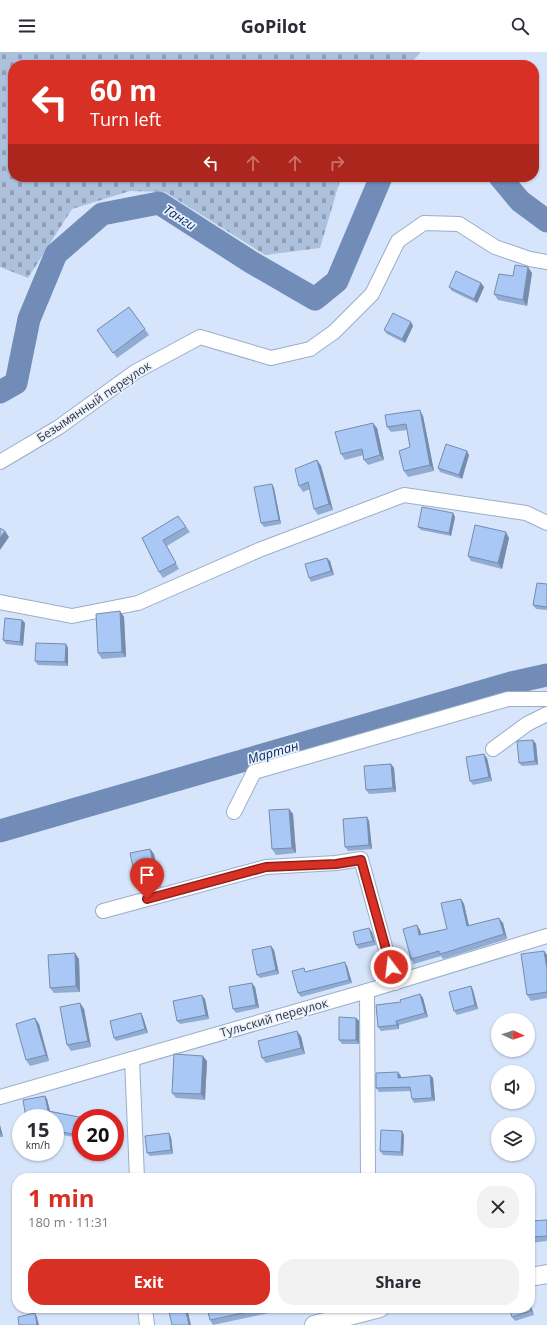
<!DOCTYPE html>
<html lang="en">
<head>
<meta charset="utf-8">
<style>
  body { margin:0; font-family:"Open Sans",sans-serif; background:#f2f2f3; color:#2b2b33; height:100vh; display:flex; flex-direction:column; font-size:15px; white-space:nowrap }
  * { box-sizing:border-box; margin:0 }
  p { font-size:13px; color:#7c7c81 }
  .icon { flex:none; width:22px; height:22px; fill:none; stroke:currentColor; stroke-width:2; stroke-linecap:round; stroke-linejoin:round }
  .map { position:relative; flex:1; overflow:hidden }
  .drawer { position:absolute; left:12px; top:1121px; width:523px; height:140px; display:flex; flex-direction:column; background:#fff; border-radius:16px; box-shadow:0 1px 3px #0004 }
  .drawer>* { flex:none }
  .hud { position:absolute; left:8px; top:8px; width:531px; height:122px; border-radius:16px; box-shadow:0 1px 3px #0004; background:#d93025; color:#fff; overflow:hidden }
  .needle { width:26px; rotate:94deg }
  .tools { position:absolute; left:491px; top:961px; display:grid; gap:8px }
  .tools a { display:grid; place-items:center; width:44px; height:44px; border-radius:50%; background:#fff; box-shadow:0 1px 3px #0004; font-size:20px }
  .speed { position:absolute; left:12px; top:1057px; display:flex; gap:8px; font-size:20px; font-weight:700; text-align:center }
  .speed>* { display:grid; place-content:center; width:52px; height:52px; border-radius:50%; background:#fff; box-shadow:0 1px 3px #0004; line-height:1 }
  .speed small { font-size:10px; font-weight:400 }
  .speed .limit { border:6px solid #d22; background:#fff; color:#111 }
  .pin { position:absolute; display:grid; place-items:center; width:34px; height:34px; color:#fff; margin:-41px -17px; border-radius:50% 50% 50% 0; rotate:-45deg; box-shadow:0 0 4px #0007 }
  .pin .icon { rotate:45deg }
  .me { position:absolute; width:44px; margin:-22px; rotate:345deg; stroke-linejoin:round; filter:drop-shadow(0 0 3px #0008) }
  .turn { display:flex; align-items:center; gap:14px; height:84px; padding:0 16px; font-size:18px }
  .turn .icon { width:52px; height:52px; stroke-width:2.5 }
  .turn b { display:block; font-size:28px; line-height:34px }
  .lanes { display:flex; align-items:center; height:38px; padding:0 16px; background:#0003; justify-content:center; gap:20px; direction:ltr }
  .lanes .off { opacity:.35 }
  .round { display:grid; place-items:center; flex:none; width:42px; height:42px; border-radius:16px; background:#f2f2f3 }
  .headline { display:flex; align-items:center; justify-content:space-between; height:68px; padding:0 16px }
  h1 { font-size:24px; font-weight:700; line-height:30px; color:#d93025 }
  .cta { display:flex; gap:8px; margin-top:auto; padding:8px 16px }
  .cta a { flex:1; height:46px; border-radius:16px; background:#d93025; color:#fff; font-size:16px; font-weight:700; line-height:46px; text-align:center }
  .cta a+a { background:#f2f2f3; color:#2b2b33 }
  header { display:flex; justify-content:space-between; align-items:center; height:52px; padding:0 16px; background:#fff; font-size:18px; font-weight:700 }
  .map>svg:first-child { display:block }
  .cemetery { fill:url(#cemetery-stones) }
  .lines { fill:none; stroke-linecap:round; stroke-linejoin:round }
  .river { stroke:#708cb7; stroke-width:23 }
  .minor-casing { stroke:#9badc7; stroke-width:16 }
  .major-casing { stroke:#9badc7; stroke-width:20 }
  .minor { stroke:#fff; stroke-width:14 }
  .major { stroke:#fff; stroke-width:18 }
  .wall { fill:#91acd3 }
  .shaded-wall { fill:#768cac }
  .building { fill:#a9c8f5; stroke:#768cac }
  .route-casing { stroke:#8d1f18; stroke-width:10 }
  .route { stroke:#d93025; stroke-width:7 }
  .labels { text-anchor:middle; stroke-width:3.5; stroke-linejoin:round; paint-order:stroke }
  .street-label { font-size:12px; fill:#2e3540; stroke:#eaf1fc }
  .water-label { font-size:13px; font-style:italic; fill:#092e63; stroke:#eaf1fc }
</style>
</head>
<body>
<header><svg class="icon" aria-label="menu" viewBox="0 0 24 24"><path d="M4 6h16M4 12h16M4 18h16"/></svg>GoPilot<svg class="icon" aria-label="search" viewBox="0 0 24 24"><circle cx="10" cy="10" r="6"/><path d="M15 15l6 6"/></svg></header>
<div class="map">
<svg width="547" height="1273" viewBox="0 0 547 1273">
  <defs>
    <pattern id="cemetery-stones" width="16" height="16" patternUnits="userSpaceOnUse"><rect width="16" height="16" fill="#aec1dc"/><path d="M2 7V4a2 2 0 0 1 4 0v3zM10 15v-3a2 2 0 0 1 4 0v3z" fill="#8e9eb4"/></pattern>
  </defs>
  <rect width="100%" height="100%" fill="#d6e5fb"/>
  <polygon class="cemetery" points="0,0 421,0 409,13 13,13 13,125 341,125 320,196 265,203 165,140 130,139 72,157 28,226 0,215"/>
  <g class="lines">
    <g class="river">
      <polyline points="500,125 520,149 547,169"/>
      <polyline points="0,340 16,331 29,267 56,202 102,162 159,151 251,210 315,247 337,229 381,125"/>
      <polyline points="0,779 511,631 547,623"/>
    </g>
    <defs>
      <g id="minor">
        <polyline points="0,410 59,375 135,320 200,285 271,306 310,297 334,280 372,242 398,189 424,171 459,172 495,195 530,207 547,210"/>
        <polyline points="0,550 72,564 138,551 259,498 404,443 526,461 547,471"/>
        <polyline points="493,697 527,672 547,662"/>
        <polyline points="234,760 254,720 508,647 547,647"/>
        <polyline points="103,859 266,815 336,811 361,807 395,931"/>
        <polyline points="367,939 368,1126"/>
        <polyline points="132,1007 137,1126"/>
        <polyline points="0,1045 367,939 547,884"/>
        <polyline points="145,1256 147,1273"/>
      </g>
      <g id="major">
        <polyline points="530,1225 547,1222"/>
        <polyline points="314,1273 380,1256"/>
      </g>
    </defs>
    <use href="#minor" class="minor-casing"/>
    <use href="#major" class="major-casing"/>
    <use href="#minor" class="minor"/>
    <use href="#major" class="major"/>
  </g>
  <g class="wall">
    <polygon points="532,221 527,254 498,248 494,242"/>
    <polygon points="481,231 484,235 477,251 452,239 449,235"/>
    <polygon points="129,255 149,283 117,306 97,278"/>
    <polygon points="411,270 413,274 405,291 387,282 384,278"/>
    <polygon points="423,364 434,419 408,425 404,419 410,395 407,378 391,380 387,375"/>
    <polygon points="377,376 384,408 368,413 364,408 364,403 345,408 341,402"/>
    <polygon points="469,403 462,427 440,420 438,416"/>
    <polygon points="317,408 321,414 333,458 318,463 314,457 310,437 303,440 299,434"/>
    <polygon points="274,436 281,472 264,475 261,471"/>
    <polygon points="453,461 455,465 451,484 421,478 418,475"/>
    <polygon points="178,464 190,480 167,494 179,517 163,526 159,520 142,486"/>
    <polygon points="509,486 502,517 471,509 468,504"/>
    <polygon points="330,509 334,523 311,530 309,526"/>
    <polygon points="547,532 547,558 536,557 533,553"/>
    <polygon points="120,559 124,565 126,605 102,607 98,601"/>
    <polygon points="22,568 25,571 23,594 6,592 3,588"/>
    <polygon points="66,592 68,596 68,614 38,613 35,609"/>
    <polygon points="533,688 536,692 538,713 522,714 519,711"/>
    <polygon points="487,706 492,729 473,733 470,729"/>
    <polygon points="391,712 394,716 396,740 369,742 366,738"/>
    <polygon points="289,757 293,762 296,801 276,803 272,797"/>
    <polygon points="367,765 369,769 372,797 348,799 345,795"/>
    <polygon points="150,797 154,802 161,835 141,840 137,834"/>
    <polygon points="461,847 464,852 469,874 503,871 507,887 447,906 443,907 441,904 414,912 411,907 420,878 421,882 447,877"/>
    <polygon points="372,880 376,893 359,897 356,893"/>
    <polygon points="274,898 279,922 260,926 257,923"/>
    <polygon points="544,899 547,903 547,946 531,949 527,943"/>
    <polygon points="79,907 80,940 54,941 50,936"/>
    <polygon points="347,914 352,931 301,945 298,941 307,919"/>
    <polygon points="471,934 473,938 478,957 457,963 454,959"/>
    <polygon points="255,935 259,956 236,961 233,957"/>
    <polygon points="420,942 423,946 428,965 399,973 399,977 381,979 378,975 401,950"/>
    <polygon points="205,947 209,967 180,972 177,969"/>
    <polygon points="80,951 84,957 91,995 71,999 67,993"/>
    <polygon points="141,961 143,965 148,981 116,989 114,986"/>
    <polygon points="356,966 359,969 359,992 342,992 339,988"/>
    <polygon points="39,972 49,1009 30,1014 26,1008"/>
    <polygon points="301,984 305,1002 266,1011 262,1006"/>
    <polygon points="207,1009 205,1048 176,1046 172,1041"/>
    <polygon points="430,1023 433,1026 435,1049 414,1051 412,1047 411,1039 379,1040 376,1036 401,1024 401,1026"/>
    <polygon points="45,1044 47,1047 50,1059 84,1066 107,1062 109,1066 81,1066 81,1083 75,1083 75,1085 61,1083 58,1079 59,1074 55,1074 55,1066 26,1066"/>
    <polygon points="0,1073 3,1085 0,1085"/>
    <polygon points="404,1083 403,1104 383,1103 380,1099"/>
    <polygon points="171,1085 173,1102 150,1104 147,1101"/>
    <polygon points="547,1168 547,1189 530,1191 530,1169"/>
    <polygon points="207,1256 268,1256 269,1261 213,1273 210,1268"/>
    <polygon points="530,1256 534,1263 515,1269 512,1265"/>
  </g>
  <g class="shaded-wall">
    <polygon points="528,215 532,221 527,254 523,248"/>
    <polygon points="481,231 484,235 477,251 474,247"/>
    <polygon points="411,270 413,274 405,291 402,287"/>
    <polygon points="420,358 423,364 434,419 430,413"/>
    <polygon points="373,371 377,376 384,408 380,403"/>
    <polygon points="467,399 469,403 462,427 459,423"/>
    <polygon points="317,408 321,414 333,458 329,452"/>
    <polygon points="272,432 274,436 281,472 279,468"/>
    <polygon points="453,461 455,465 451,484 449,481"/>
    <polygon points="5,479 9,485 0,498 0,486"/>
    <polygon points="506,480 509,486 502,517 498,511"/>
    <polygon points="327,506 330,509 334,523 331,519"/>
    <polygon points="120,559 124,565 126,605 122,600"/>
    <polygon points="22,568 25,571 23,594 20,590"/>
    <polygon points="66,592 68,596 68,614 65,610"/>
    <polygon points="533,688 536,692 538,713 535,709"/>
    <polygon points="484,702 487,706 492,729 489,725"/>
    <polygon points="391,712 394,716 396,740 393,736"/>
    <polygon points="289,757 293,762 296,801 292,796"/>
    <polygon points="367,765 369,769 372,797 369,793"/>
    <polygon points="150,797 154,802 161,835 157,829"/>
    <polygon points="461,847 464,852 470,879 467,874"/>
    <polygon points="499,866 503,871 507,887 504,882"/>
    <polygon points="417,873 420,878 423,888 419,883"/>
    <polygon points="369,876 372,880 376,893 373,889"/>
    <polygon points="271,894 274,898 279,922 276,918"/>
    <polygon points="544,899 547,903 547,917"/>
    <polygon points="75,901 79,907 80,940 76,934"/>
    <polygon points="345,910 347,914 352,931 349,928"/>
    <polygon points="252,931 255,935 259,956 256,953"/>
    <polygon points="471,934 473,938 478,957 475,953"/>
    <polygon points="420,942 423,946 428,965 425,961"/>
    <polygon points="202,943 205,947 209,967 206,963"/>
    <polygon points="80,951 84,957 91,995 88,989"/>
    <polygon points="141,961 143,965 148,981 145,977"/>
    <polygon points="35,966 39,972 49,1009 46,1003"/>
    <polygon points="356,966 359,969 359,992 356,988"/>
    <polygon points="396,969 399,973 399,977 397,973"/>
    <polygon points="297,979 301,984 305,1002 301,996"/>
    <polygon points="203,1004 207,1009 205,1048 201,1042"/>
    <polygon points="398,1020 401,1024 401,1030 398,1026"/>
    <polygon points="430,1023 433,1026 435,1049 432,1046"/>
    <polygon points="45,1044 47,1047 51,1063 48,1059"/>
    <polygon points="0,1073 3,1085 0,1081"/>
    <polygon points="73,1079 75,1083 75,1085 72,1082"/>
    <polygon points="402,1079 404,1083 403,1104 401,1100"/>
    <polygon points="169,1081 171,1085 173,1102 171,1098"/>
    <polygon points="530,1251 534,1263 531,1259 530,1256"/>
    <polygon points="185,1256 188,1260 191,1273 189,1273"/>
    <polygon points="266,1256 268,1256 269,1261"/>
    <polygon points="35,1261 37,1265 39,1273 37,1273"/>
  </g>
  <g class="building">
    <polygon points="515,213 528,215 523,248 494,242 499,222 513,224"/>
    <polygon points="456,219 481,231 474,247 449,235"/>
    <polygon points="129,255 145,277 113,301 97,278"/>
    <polygon points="393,261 411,270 402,287 384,278"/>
    <polygon points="420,358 430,413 404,419 399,399 410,395 406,372 387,375 385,363"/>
    <polygon points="373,371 380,403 364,408 362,397 341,402 335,380"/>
    <polygon points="446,392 467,399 459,423 438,416"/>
    <polygon points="317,408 329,452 314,457 308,430 299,434 295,417"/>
    <polygon points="272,432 279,468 261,471 254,435"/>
    <polygon points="422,455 453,461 449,481 418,475"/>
    <polygon points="178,464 186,475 163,488 176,511 159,520 142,486"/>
    <polygon points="475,473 506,480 498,511 468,504"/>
    <polygon points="0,476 5,479 0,486"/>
    <polygon points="327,506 331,519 309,526 305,512"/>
    <polygon points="537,531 547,532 547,555 533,553"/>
    <polygon points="120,559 122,600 98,601 96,562"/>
    <polygon points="5,566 22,568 20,590 3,588"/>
    <polygon points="36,591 66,592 65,610 35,609"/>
    <polygon points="533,688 535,709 519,711 517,689"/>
    <polygon points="484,702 489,725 470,729 466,705"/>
    <polygon points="391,712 393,736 366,738 364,714"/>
    <polygon points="289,757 292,796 272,797 269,758"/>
    <polygon points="367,765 369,793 345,795 343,767"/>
    <polygon points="150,797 157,829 137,834 130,801"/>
    <polygon points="461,847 467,874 499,866 504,882 444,901 439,902 439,899 411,907 403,877 417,873 419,883 447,877 441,851"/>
    <polygon points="369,876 373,889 356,893 353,880"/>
    <polygon points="271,894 276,918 257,923 252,898"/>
    <polygon points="544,899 547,917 547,940 527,943 521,902"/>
    <polygon points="75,901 76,934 50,936 48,903"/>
    <polygon points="345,910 349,928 298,941 292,919 304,916 305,920"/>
    <polygon points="252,931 256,953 233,957 229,935"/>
    <polygon points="471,934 475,953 454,959 449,940"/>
    <polygon points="420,942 425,961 396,969 397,973 378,975 376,953 401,950 400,948"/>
    <polygon points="202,943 206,963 177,969 173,949"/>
    <polygon points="80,951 88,989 67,993 60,955"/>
    <polygon points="141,961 145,977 114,986 110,969"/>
    <polygon points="339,965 356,966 356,988 339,988"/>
    <polygon points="35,966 46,1003 26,1008 16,972"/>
    <polygon points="297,979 301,996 262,1006 258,989"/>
    <polygon points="174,1002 203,1004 201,1042 172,1041"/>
    <polygon points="398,1020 398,1026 430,1023 432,1046 412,1047 410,1035 376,1036 376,1021"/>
    <polygon points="45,1044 48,1059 84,1066 84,1062 107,1062 107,1066 81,1066 81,1079 73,1079 72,1082 58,1079 60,1069 55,1070 55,1066 26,1066 23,1048"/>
    <polygon points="381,1078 402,1079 401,1100 380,1099"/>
    <polygon points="169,1081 171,1098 147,1101 145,1084"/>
    <polygon points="547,1168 547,1184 530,1185 530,1169"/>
    <polygon points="184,1256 185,1256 189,1273 172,1273 169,1260"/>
    <polygon points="207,1256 266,1256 210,1268"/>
    <polygon points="509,1256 530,1256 531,1259 512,1265"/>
    <polygon points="35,1261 37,1273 19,1273 18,1265"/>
  </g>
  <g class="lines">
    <defs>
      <polyline id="route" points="147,847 266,815 336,812 361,808 391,915"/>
    </defs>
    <use href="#route" class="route-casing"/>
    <use href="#route" class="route"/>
  </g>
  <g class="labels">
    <g class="street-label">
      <text transform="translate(94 350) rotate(-34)" y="4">Безымянный переулок</text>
      <text transform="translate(274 966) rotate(-16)" y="4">Тульский переулок</text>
    </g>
    <g class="water-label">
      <text transform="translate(180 165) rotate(33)" y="5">Танги</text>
      <text transform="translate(273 700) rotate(-16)" y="5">Мартан</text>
    </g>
  </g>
</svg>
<div class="tools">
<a><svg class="needle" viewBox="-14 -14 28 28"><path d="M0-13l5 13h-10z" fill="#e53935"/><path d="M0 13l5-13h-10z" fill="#7c7c81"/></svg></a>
<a><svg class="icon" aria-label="sound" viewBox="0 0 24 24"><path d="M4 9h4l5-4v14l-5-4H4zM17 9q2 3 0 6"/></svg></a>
<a><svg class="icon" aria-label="layers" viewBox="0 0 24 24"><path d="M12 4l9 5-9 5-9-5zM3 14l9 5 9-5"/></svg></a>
</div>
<div class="speed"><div>15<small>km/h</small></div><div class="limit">20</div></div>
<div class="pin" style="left:147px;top:847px;background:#d93025"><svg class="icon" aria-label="arrive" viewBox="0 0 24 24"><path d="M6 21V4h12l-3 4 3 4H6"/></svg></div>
<svg class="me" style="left:391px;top:915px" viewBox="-20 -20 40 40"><circle r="17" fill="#d93025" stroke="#fff" stroke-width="3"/><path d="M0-11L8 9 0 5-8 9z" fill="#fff"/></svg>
<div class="hud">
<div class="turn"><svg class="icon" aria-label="left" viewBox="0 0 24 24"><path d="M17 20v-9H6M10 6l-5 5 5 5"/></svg><div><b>60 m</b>Turn left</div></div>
<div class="lanes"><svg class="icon" aria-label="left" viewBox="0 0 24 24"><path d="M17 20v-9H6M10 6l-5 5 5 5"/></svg><svg class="icon off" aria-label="ahead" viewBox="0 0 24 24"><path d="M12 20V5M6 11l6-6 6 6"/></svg><svg class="icon off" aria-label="ahead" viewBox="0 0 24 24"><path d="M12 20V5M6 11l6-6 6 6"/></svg><svg class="icon off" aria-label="right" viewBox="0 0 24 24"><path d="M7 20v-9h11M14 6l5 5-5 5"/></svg></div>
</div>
<section class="drawer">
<div class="headline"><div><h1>1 min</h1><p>180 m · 11:31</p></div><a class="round"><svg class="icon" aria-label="close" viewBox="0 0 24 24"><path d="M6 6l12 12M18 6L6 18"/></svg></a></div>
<div class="cta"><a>Exit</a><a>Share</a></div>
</section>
</div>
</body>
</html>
